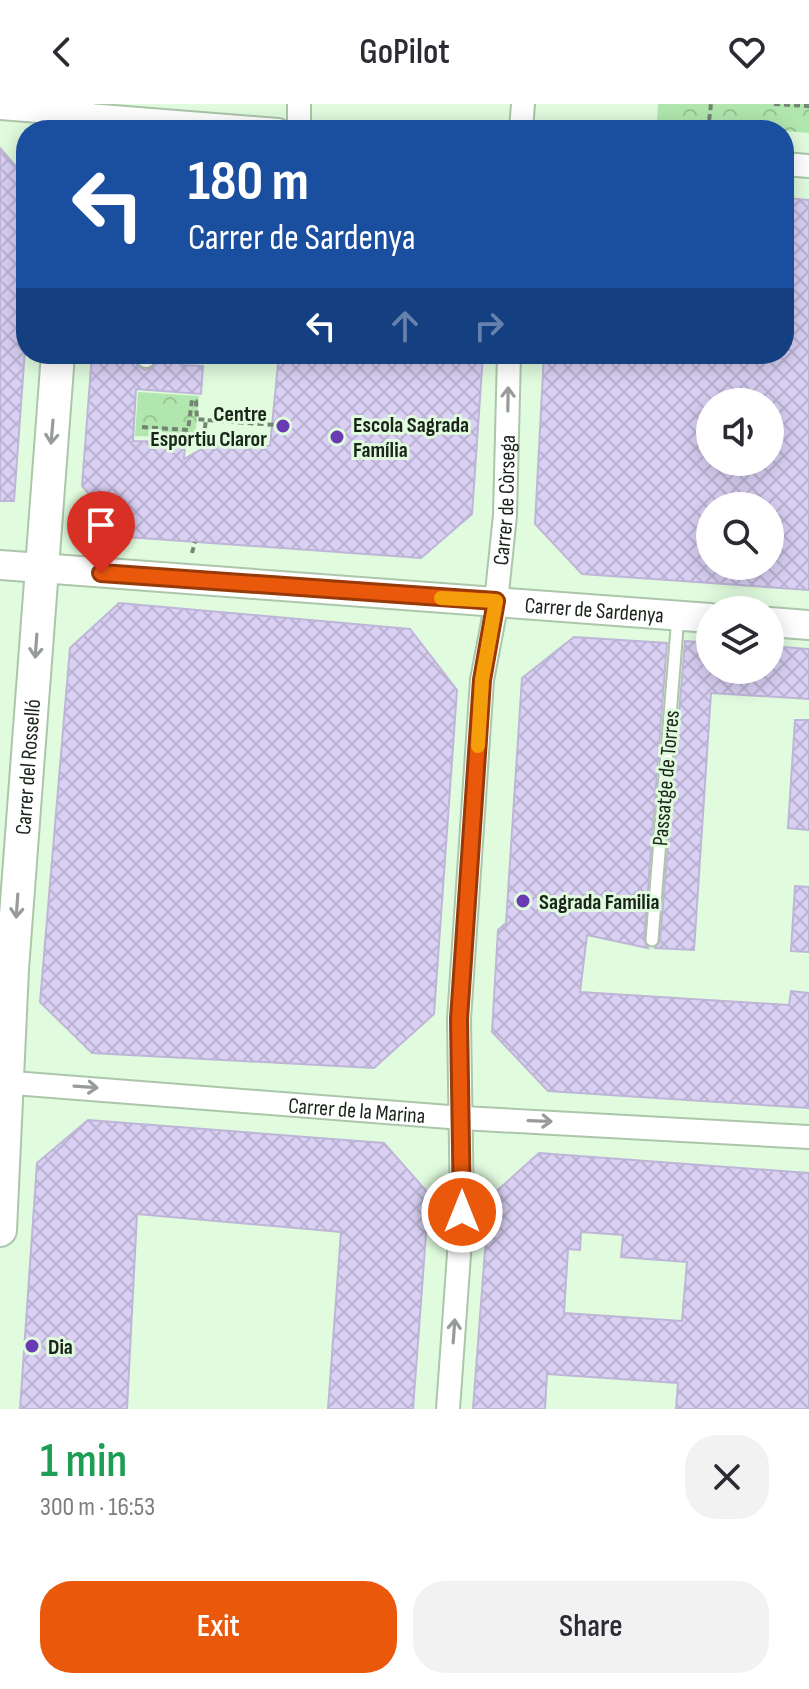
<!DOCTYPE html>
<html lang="en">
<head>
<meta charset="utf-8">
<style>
  body { margin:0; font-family:"Sofia Sans Condensed",sans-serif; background:#f2f2f3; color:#2b2b33; height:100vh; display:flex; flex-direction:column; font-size:30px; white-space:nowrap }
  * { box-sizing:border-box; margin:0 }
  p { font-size:26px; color:#7c7c81 }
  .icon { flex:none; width:44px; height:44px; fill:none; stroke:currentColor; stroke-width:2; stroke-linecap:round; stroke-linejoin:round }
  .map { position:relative; height:1305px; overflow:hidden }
  .details { display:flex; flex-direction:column; background:#fff; flex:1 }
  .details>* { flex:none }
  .guide { position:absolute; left:16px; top:16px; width:778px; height:244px; border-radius:32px; box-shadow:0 4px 20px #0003; background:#1a4fa0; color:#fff; overflow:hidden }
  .fabs { position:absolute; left:696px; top:284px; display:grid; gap:16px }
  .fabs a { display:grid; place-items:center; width:88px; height:88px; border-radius:50%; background:#fff; box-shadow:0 4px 20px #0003; font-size:40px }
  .pin { position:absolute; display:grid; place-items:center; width:68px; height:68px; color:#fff; margin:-82px -34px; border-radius:50% 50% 50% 0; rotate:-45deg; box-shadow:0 0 8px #0007 }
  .pin .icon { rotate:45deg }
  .me { position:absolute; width:88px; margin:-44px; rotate:0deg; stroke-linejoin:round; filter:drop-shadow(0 0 6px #0008) }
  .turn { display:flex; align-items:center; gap:28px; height:168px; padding:0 40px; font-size:36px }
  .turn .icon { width:104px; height:104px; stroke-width:2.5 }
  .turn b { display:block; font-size:56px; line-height:68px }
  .lanes { display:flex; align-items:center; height:76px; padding:0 40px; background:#0003; justify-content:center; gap:40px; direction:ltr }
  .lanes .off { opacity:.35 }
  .round { display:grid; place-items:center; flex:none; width:84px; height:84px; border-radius:32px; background:#f2f2f3 }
  .headline { display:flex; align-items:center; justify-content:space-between; height:136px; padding:0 40px }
  h1 { font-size:48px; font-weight:600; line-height:60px; color:#1e9e55 }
  .button { display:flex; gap:16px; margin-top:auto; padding:16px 40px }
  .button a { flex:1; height:92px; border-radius:32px; background:#ea580c; color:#fff; font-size:32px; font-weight:600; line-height:92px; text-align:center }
  .button a+a { background:#f2f2f3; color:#2b2b33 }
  header { display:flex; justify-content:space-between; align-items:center; height:104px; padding:0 40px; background:#fff; font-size:36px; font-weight:600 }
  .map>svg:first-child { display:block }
  .park { fill:url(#park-crowns) }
  .building { fill:url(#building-cross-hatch); stroke:#beb6d7; stroke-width:2; fill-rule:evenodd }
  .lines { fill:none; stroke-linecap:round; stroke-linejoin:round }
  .service-casing { stroke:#acc6aa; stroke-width:15 }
  .pedestrian-casing { stroke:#acc6aa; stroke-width:20 }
  .minor-casing { stroke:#acc6aa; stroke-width:26 }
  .tertiary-casing { stroke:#acc6aa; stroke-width:32 }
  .secondary-casing { stroke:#acc6aa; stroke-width:36 }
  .path { stroke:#748573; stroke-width:4; stroke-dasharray:6 4; stroke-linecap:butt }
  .service { stroke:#fff; stroke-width:11 }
  .pedestrian { stroke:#fff; stroke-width:16 }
  .minor { stroke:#fff; stroke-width:22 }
  .tertiary { stroke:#fff; stroke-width:28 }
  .secondary { stroke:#fff; stroke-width:32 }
  .oneway { stroke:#989c98 }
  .route-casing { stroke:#983908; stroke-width:20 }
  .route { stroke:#ea580c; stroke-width:14 }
  .slow { stroke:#f59e0b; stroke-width:14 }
  .poi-dot { fill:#693ab1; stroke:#e0fbde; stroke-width:3 }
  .labels { text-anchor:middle; stroke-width:6; stroke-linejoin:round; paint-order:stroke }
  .poi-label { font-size:22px; font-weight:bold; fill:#1a241a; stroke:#e0fbde; text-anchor:start }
  .street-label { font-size:22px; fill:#1a241a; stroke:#e0fbde }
</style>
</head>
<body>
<header><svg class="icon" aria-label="back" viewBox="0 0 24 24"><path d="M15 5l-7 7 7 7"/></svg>GoPilot<svg class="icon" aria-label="heart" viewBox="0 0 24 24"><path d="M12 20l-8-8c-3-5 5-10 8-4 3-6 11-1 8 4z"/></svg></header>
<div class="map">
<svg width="809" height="1305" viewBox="0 0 809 1305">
  <defs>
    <pattern id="park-crowns" width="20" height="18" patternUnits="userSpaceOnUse" patternTransform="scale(2)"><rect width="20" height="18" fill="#b1e7ae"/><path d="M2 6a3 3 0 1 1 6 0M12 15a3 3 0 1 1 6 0" fill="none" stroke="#98c695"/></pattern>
    <pattern id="building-cross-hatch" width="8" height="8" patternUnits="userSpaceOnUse" patternTransform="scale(2)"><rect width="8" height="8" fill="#d9d0f4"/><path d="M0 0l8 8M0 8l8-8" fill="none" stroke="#bab2d1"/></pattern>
  </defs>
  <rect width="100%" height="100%" fill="#e0fbde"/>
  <g class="park">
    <polygon points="658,0 809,0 809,29 657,16"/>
    <polygon points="138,288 199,292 195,334 135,332"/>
  </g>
  <g class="building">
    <polygon points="0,44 26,74 26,232 14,397 0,397"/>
    <path d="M784 94 809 96V486L582 470 535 420 544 250H784ZM710 298H770V358H710ZM710 402H770V462H710Z"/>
    <polygon points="92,250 135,250 137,261 145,266 155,261 157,250 183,250 182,261 203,262 201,290 136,285 133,337 185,338 184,355 214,338 270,342 279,250 483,250 472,410 421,454 127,433 82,382"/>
    <polygon points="119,499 410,525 457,586 434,910 374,964 92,949 40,898 70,544"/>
    <polygon points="574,533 667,539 644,835 648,844 587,831 580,888 789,901 791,887 809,889 809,1004 548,987 492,928 498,826 506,819 522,574"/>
    <polygon points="685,537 710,539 710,566 770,566 770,542 809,545 809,595 711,589 694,846 655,844 660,837"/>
    <polygon points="795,616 809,616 809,726 788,724"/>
    <polygon points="795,782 809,783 809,848 791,847"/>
    <polygon points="88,1016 384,1039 429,1090 413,1305 328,1305 341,1128 137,1110 127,1305 20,1305 37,1059"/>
    <path d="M539 1049 809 1069V1305H676L678 1279 547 1270 545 1305H473L489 1094ZM581 1128 623 1131 621 1153 687 1158 682 1217 564 1209 568 1145 580 1146Z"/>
  </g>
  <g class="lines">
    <defs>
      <polyline id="service" points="652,836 678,512"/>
      <polyline id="pedestrian" points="146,255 146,250"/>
      <g id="minor">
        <polyline points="299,0 299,26"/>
        <polyline points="0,4 278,26"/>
        <polyline points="521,26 523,0"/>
        <polyline points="784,60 809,62"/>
        <path id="s1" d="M0 978 462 1014 809 1033"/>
        <path id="s2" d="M448 1305 462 1108 459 915 482 576 495 508 505 411 509 250"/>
      </g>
      <g id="tertiary">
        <path id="s3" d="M0 461 710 514"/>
        <polyline points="770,518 809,521"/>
      </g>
      <g id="secondary">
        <polyline points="76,26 78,0"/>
        <path id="s4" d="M0 1126 12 865 58 250"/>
      </g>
    </defs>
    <use href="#service" class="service-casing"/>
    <use href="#pedestrian" class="pedestrian-casing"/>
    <use href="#minor" class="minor-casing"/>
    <use href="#tertiary" class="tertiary-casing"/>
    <use href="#secondary" class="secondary-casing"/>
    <g class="path">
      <polyline points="774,0 809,2"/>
      <polyline points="708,26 711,0"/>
      <polyline points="25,245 26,245"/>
      <polyline points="142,323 188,326 192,296 196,297 197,315 206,316"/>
      <polyline points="202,344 206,316 276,321"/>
      <polyline points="192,449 195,438"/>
    </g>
    <use href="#service" class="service"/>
    <use href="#pedestrian" class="pedestrian"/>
    <use href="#minor" class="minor"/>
    <use href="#tertiary" class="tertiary"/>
    <use href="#secondary" class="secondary"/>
  </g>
  <defs><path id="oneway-shaft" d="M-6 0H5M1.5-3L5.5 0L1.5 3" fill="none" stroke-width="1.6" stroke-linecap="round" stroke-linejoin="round" transform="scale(2)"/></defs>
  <g class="oneway">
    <use href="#oneway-shaft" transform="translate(508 295) rotate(-89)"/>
    <use href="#oneway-shaft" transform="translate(52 328) rotate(95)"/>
    <use href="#oneway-shaft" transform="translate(36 542) rotate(94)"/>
    <use href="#oneway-shaft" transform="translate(17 802) rotate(94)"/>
    <use href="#oneway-shaft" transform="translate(86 983) rotate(4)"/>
    <use href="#oneway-shaft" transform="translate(540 1017) rotate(2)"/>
    <use href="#oneway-shaft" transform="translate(454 1227) rotate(-86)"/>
  </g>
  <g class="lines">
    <defs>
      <polyline id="route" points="101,469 496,497 482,576 459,915 462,1108"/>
    </defs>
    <use href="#route" class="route-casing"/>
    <use href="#route" class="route"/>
    <polyline class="slow" points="441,494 496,497 482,576 478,642"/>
  </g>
  <g class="poi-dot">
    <circle cx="283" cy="322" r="8"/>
    <circle cx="337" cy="333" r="8"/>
    <circle cx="523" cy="797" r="8"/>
    <circle cx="32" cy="1242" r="8"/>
  </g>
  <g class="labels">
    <g class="poi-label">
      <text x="267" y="317" text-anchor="end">Centre<tspan x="267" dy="25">Esportiu Claror</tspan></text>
      <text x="353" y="328">Escola Sagrada<tspan x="353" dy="25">Família</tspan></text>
      <text x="539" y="805">Sagrada Familia</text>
      <text x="48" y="1250">Dia</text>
    </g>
    <g class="street-label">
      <text dy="8" stroke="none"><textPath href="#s2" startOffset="912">Carrer de Còrsega</textPath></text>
      <text dy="8" stroke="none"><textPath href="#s3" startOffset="596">Carrer de Sardenya</textPath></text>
      <text dy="8" stroke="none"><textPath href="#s4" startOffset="464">Carrer del Rosselló</textPath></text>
      <text transform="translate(665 674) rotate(-85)" y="8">Passatge de Torres</text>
      <text dy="8" stroke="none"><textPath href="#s1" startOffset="358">Carrer de la Marina</textPath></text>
    </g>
  </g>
</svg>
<div class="fabs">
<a><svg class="icon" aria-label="sound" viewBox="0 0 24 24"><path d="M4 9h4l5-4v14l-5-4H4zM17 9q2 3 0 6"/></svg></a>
<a><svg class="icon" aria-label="search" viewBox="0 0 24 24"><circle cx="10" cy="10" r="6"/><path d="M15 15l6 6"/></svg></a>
<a><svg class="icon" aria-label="layers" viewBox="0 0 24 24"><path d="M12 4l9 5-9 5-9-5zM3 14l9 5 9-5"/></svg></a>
</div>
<div class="pin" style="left:101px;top:469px;background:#d93025"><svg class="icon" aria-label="arrive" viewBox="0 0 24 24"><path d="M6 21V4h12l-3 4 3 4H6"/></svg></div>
<svg class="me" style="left:462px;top:1108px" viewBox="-20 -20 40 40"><circle r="17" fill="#ea580c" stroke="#fff" stroke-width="3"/><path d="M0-11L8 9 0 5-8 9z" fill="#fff"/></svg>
<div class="guide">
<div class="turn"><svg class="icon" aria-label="left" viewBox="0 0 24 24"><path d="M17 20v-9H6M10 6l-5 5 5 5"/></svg><div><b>180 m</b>Carrer de Sardenya</div></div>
<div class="lanes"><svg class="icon" aria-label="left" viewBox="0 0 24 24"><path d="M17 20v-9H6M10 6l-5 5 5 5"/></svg><svg class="icon off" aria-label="ahead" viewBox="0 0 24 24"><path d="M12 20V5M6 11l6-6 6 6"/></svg><svg class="icon off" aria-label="right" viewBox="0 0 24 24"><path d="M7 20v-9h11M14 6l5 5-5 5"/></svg></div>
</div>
</div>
<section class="details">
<div class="headline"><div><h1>1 min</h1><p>300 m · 16:53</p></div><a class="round"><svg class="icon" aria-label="close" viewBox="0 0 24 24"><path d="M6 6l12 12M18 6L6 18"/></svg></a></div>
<div class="button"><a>Exit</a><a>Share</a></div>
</section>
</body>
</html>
